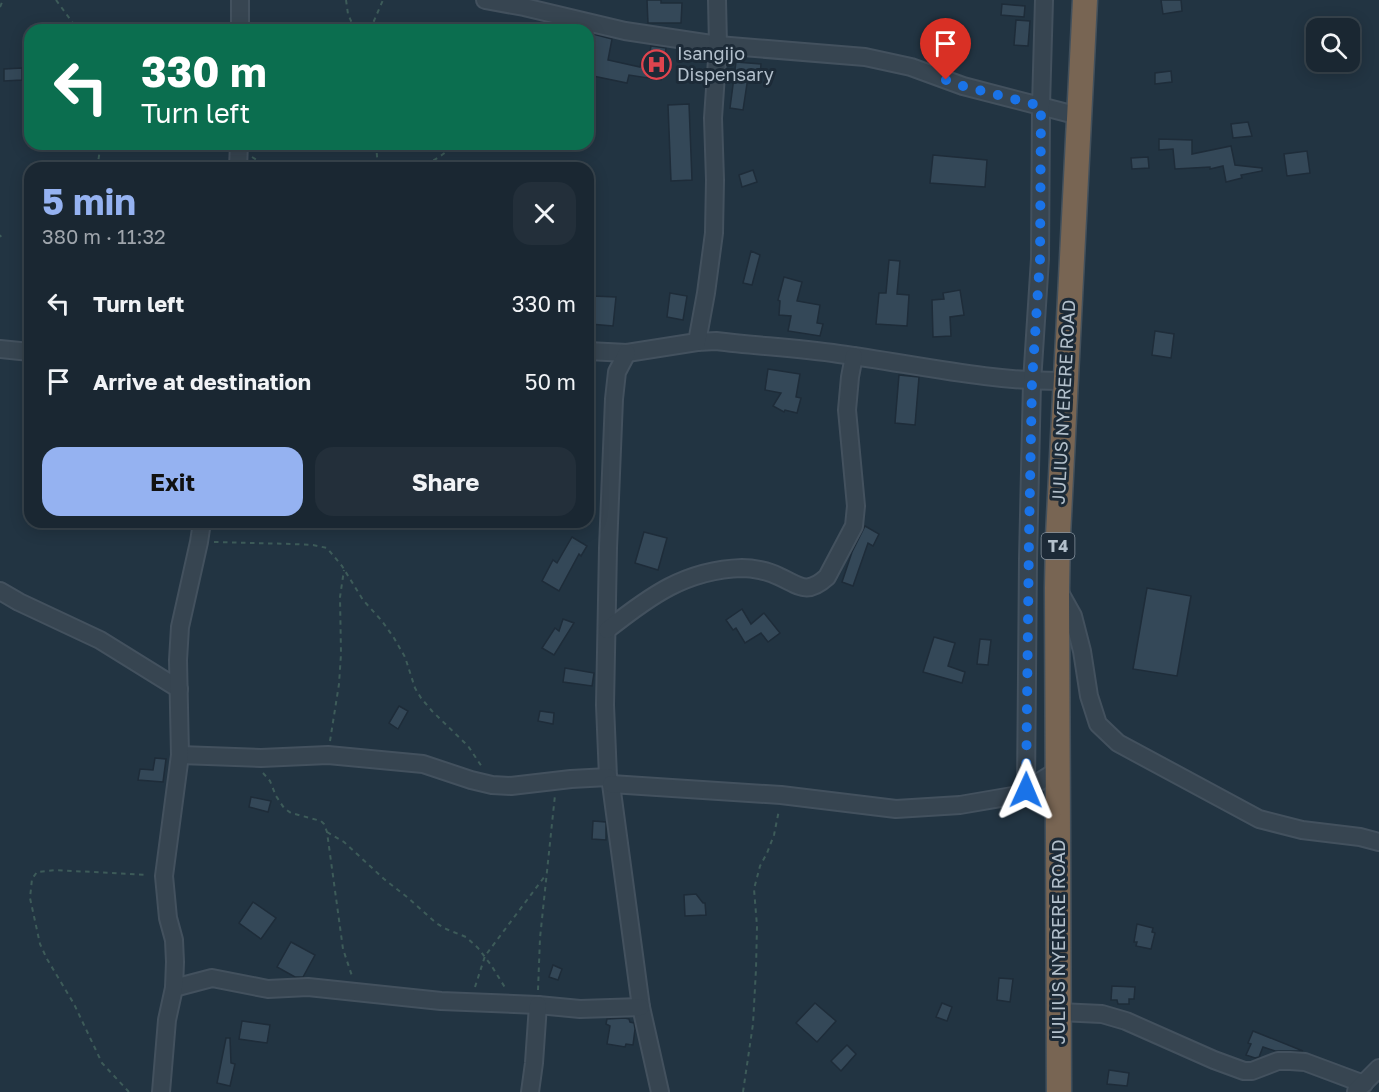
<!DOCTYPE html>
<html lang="en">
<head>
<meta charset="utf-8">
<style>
  body { margin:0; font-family:"Golos Text",sans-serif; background:#232f3a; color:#f1f3f6; height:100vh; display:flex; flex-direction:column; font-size:22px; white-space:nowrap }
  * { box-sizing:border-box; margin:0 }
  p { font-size:20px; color:#9fa5ac }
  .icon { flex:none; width:33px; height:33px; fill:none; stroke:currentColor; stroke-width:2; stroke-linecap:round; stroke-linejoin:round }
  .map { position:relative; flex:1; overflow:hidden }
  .panel { position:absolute; left:24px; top:162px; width:570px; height:366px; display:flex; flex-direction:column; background:#1a2732; border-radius:18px; box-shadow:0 3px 15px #0003,0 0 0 2px #38444d }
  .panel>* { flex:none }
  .guide { position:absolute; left:24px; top:24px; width:570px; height:126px; border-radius:18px; box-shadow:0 3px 15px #0003,0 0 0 2px #38444d; background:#0b6e4f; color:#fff; overflow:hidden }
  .buttons { position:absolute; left:1306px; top:18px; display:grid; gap:12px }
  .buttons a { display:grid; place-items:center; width:54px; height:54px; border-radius:12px; background:#1a2732; box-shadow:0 3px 15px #0003,0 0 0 2px #38444d; font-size:30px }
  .pin { position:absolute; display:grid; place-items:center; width:51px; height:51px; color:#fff; margin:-62px -26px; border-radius:50% 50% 50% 0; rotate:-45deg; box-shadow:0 0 6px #0007 }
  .pin .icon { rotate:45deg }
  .me { position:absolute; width:66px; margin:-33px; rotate:1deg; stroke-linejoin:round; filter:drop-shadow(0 0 4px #0008) }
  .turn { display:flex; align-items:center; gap:21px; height:126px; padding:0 18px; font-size:27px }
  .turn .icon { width:78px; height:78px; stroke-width:2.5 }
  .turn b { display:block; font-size:42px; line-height:51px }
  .round { display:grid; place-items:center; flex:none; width:63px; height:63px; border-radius:18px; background:#232f3a }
  .overview { display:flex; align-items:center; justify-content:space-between; height:102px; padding:0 18px }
  h1 { font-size:36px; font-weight:700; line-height:45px; color:#95b2f1 }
  .primary-button { display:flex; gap:12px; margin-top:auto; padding:12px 18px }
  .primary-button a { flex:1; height:69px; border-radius:18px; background:#95b2f1; color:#111; font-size:24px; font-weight:700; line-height:69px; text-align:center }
  .primary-button a+a { background:#232f3a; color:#f1f3f6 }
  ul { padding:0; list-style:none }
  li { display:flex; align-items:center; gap:18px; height:78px; padding:0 18px }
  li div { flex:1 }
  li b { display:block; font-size:22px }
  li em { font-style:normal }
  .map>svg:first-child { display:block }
  .building { fill:#344858; stroke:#1e2c39; stroke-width:1.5 }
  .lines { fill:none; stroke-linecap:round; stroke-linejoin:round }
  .minor-casing { stroke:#43515e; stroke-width:20 }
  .highway-casing { stroke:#42505c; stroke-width:27 }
  .path { stroke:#3d5b59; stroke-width:2; stroke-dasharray:4.5 4.5; stroke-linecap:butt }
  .minor { stroke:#374551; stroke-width:16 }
  .highway { stroke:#786553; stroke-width:24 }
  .route { stroke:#1a73e8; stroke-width:10; stroke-dasharray:0 18 }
  .labels { text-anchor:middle; stroke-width:6; stroke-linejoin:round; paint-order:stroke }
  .shield { fill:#1c2a37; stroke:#86939f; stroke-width:1.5 }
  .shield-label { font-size:16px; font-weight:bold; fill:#b3c0cc }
  .poi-label { font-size:18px; fill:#b3c0cc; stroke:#1c2a37; text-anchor:start }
  .street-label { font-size:18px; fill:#b3c0cc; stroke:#1c2a37 }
</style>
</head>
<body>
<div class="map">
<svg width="1379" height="1092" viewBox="0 0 1379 1092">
  <rect width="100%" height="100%" fill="#223442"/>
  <g class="building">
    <polygon points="647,0 661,0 661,3 682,3 681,23 648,23"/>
    <polygon points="1161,0 1181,0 1182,11 1163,14"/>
    <polygon points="1002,4 1025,6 1024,17 1001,15"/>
    <polygon points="1016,20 1030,21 1028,46 1014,45"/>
    <polygon points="593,34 612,39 608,60 640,67 641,62 648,63 651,46 666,48 661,80 629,75 627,83 588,75 588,57"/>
    <polygon points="736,62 761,64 760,78 748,77 743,110 730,108"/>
    <polygon points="22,68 22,80 4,81 4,69"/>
    <polygon points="1171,71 1172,82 1155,84 1155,73"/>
    <polygon points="689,104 692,180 671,181 668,105"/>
    <polygon points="1248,122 1252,136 1233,138 1231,124"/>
    <polygon points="1159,139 1192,140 1192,154 1231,146 1235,165 1262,168 1262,171 1241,175 1242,178 1226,182 1223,166 1210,169 1210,167 1175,169 1173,149 1159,150"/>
    <polygon points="1307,151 1310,173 1287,176 1284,154"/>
    <polygon points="933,155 987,160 985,187 930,183"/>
    <polygon points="1148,157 1149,168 1132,169 1131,158"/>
    <polygon points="753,170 757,182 742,187 739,175"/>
    <polygon points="751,251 760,255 752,285 743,283"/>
    <polygon points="889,260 900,261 897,294 909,295 907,326 876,324 879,293 886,293"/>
    <polygon points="784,277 802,282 797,301 820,305 817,323 823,324 820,336 788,331 791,316 779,315 780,301 778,300"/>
    <polygon points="960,290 964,315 950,317 951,336 933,337 932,300 944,299 943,293"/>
    <polygon points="670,293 687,296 683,320 667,317"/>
    <polygon points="592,296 616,297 613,326 590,324"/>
    <polygon points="1155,331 1174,334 1171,358 1152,355"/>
    <polygon points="768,369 800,374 796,397 801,398 797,413 785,410 784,412 773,406 781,393 765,390"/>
    <polygon points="899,375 919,377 915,425 895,423"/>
    <polygon points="865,526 879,534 873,546 868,543 853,586 842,582 852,552"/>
    <polygon points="644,532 667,538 658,570 635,563"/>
    <polygon points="572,537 587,546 581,556 579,554 559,591 542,581 553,560 557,563"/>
    <polygon points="1147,588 1191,596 1177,676 1133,669"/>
    <polygon points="742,609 751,624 764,613 780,633 768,642 761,633 745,643 736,628 733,630 726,620"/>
    <polygon points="563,619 574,623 554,655 542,648 555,628 559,631"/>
    <polygon points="934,637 955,643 948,666 965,672 962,683 923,672"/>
    <polygon points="980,639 991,640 988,665 977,664"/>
    <polygon points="565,668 594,673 592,686 563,682"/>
    <polygon points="399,706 408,711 398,729 389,723"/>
    <polygon points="540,711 554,713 553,724 538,721"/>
    <polygon points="155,758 166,759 163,782 138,780 140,769 153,770"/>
    <polygon points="251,797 271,801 268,812 249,807"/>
    <polygon points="593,821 606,822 606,840 592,839"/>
    <polygon points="696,894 703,903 705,903 706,915 685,916 684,895"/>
    <polygon points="253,902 276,918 261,939 239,923"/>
    <polygon points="1137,924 1153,928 1152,932 1155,933 1151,949 1136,946 1137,942 1134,942"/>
    <polygon points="291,942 315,955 303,977 295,977 277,967"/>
    <polygon points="553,965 562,969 558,980 549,977"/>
    <polygon points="999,978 1013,979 1010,1002 997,1000"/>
    <polygon points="1112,986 1135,987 1134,999 1129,999 1129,1004 1118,1004 1117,1000 1111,1000"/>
    <polygon points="815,1003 836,1021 817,1042 796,1023"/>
    <polygon points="942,1003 952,1007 947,1021 936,1017"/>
    <polygon points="625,1018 629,1019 630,1022 634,1023 635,1029 633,1045 626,1044 625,1047 607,1044 610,1026 606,1024 607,1019"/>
    <polygon points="242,1021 270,1025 267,1043 239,1039"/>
    <polygon points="1253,1031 1303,1051 1275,1051 1263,1047 1259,1057 1255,1058 1246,1055 1251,1044 1248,1043"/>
    <polygon points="226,1038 230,1038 231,1063 235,1064 230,1086 217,1083"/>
    <polygon points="847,1045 856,1054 841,1071 831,1061"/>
    <polygon points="1109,1070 1129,1073 1127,1086 1107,1084"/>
  </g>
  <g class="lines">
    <defs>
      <g id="minor">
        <polyline points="485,0 524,7 625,31 718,45 865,57 911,67 963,86 1079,116"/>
        <polyline points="240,30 240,0"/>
        <polyline points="238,168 239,144"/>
        <path d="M697 342 716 341C757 346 798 348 839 354 914 364 989 382 1065 381"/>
        <polyline points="0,349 30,352"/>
        <polyline points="588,351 627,353 697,342 706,293 714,233 715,180 713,118 718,45 717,0"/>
        <polyline points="627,353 617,372 614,399 608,548 605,705 608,777 611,784 641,1007 660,1092"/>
        <polyline points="0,591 19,602 100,640 179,689"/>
        <polyline points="1059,591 1073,616 1082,651 1089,696 1098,724 1118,743 1259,819 1302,830 1360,837 1379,842"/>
        <path d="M607 630C650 596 685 570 742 568 753 568 768 571 778 576 799 585 806 596 827 577L854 526 856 506 847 410 850 377 854 356"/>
        <polyline points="180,755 261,758 328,755 423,764 471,780 492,785 511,786 571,779 608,777"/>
        <polyline points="611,784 781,795 896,809 960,805 1018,795 1058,770"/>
        <polyline points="1026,790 1028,559 1032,382 1040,259 1041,106 1044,0"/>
        <polyline points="174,988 212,978 268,989 308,987 441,1001 538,1005 580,1009 641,1007"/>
        <polyline points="1059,1012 1102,1014 1126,1021 1214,1060 1244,1071 1252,1071 1278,1061 1290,1061 1305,1062 1364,1084"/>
        <polyline points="1356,1091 1379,1068"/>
        <polyline points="161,1092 167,1020 174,988 175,962 174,940 168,918 164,876 180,755 178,660 180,627 199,542 202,522"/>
        <polyline points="530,1092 534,1063 538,1005"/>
      </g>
      <polyline id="highway" points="1059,1092 1057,588 1058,536 1085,0"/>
    </defs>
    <use href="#minor" class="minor-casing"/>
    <use href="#highway" class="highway-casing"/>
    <g class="path">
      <polyline points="56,0 78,30"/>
      <polyline points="346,0 348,14 355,30"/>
      <polyline points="0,7 3,0"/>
      <polyline points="370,30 383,0"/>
      <polyline points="376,144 378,168"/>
      <polyline points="252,157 270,168"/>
      <polyline points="97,168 101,144"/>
      <path d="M417 168C432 162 444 155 455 144"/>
      <polyline points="0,235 1,237"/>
      <polyline points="214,542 292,544 313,545 327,548 342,566 363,600 382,621 394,638 405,657 415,688 421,698 432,711 468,746 482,767"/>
      <polyline points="330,741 339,684 341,654 340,597 344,570"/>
      <polyline points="263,773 270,781 276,796 284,808 291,813 321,821 324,824 327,832 343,949 352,976"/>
      <polyline points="327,832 344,842 384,879 407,897 436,923 446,929 466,937 478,948 491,965 506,989"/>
      <polyline points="475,987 485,956 545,876"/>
      <polyline points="538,990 540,938 555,795"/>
      <polyline points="129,1092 102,1063 74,1004 47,959 40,944 30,898 32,879 37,872 55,870 148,875"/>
      <polyline points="743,1092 753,1024 756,969 757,926 754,889 760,866 767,853 774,835 779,810"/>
    </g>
    <use href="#minor" class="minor"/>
    <use href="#highway" class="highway"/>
  </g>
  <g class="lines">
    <polyline class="route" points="946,80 963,86 1041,106 1040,259 1032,382 1029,537 1026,790"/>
  </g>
  <defs>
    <symbol id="hospital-ring" viewBox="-11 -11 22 22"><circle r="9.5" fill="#1c2a37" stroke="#e0444e" stroke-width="1.5"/><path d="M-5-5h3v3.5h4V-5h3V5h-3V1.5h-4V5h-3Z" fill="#e0444e"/></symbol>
  </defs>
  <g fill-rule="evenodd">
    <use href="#hospital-ring" x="640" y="48" width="33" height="33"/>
  </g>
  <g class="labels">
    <rect class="shield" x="1041.5" y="533" width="33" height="26" rx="4.5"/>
    <g class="shield-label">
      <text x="1058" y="552">T4</text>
    </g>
    <g class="poi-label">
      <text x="677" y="60">Isangijo<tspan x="677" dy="21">Dispensary</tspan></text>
    </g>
    <g class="street-label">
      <text transform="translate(1064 402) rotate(-87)" y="6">JULIUS NYERERE ROAD</text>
      <text transform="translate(1059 942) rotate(-90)" y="6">JULIUS NYERERE ROAD</text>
    </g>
  </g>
</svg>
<div class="buttons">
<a><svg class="icon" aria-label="search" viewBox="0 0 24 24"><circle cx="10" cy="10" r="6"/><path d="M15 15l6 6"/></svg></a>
</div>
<div class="pin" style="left:946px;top:80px;background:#d93025"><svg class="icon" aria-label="arrive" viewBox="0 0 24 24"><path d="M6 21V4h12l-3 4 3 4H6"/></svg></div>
<svg class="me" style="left:1026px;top:790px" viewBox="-20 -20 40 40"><path d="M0-17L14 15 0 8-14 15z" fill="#1a73e8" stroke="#fff" stroke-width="4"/></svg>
<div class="guide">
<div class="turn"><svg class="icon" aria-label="left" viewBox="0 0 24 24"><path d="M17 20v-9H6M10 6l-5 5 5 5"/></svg><div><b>330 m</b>Turn left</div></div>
</div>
<section class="panel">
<div class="overview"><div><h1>5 min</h1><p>380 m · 11:32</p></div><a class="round"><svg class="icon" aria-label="close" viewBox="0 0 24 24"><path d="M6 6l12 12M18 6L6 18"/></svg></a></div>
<ul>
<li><svg class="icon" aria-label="left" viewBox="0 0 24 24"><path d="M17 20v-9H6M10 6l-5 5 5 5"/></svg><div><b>Turn left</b></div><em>330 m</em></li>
<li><svg class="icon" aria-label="arrive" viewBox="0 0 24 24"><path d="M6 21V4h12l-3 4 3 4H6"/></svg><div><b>Arrive at destination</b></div><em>50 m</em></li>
</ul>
<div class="primary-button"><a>Exit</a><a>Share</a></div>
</section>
</div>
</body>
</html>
